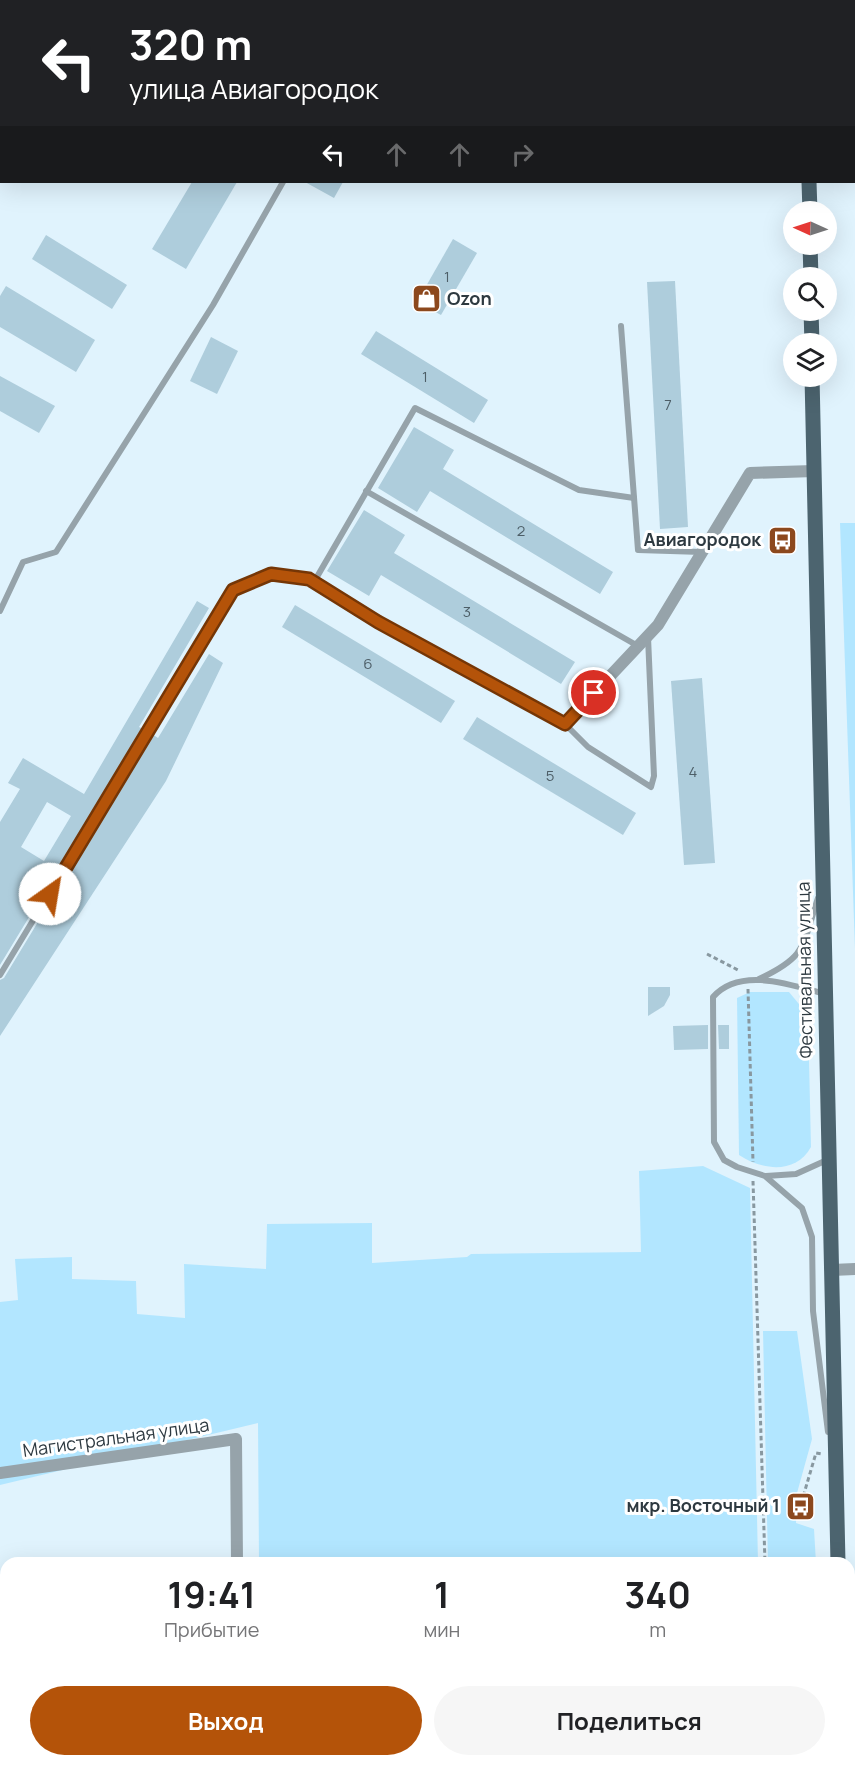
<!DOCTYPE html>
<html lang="ru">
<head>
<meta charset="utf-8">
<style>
  body { margin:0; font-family:Manrope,sans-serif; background:#f6f6f6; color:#202124; height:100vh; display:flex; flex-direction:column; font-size:22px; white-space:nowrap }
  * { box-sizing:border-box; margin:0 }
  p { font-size:20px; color:#757577 }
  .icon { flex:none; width:33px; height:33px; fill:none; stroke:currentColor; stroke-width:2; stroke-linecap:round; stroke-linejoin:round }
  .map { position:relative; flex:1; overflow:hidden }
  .drawer { position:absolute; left:0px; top:1557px; width:855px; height:210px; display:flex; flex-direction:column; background:#fff; border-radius:18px 18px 0 0; box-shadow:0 6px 24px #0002 }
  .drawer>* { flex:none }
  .guide { position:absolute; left:0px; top:0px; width:855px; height:183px; box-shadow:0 6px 24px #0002; background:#202124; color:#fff; overflow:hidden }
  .needle { width:39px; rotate:273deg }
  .buttons { position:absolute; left:783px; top:201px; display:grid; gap:12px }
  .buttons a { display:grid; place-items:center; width:54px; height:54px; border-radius:50%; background:#fff; box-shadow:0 6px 24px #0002; font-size:30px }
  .pin { position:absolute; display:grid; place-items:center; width:51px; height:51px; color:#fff; margin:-26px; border:3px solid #fff; border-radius:50%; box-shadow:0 2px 6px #0007 }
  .me { position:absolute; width:66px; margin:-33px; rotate:32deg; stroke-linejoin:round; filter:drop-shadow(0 0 4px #0008) }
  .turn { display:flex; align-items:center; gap:21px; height:126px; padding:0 30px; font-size:27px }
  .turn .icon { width:78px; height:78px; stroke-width:2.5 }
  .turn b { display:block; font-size:42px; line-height:51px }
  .lanes { display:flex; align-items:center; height:57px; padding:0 30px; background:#0003; justify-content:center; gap:30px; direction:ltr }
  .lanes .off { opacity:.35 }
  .eta { display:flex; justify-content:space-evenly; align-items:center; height:102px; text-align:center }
  .eta b { font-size:36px; font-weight:700; line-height:42px }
  .button { display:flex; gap:12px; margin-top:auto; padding:12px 30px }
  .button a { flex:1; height:69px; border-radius:36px; background:#b45309; color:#fff; font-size:24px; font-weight:700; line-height:69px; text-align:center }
  .button a+a { background:#f6f6f6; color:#202124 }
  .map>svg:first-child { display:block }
  .green { fill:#b2e6ff }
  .building { fill:#aecddc; fill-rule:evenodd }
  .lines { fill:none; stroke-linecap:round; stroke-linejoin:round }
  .path { stroke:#8898a0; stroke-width:3; stroke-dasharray:4.5 3; stroke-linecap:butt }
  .service { stroke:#96a3aa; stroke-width:6 }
  .minor { stroke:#96a3aa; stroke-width:12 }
  .primary { stroke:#4c646f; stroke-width:15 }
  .route-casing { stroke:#753606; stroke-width:15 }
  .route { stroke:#b45309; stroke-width:10 }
  .labels { text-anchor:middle; stroke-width:6; stroke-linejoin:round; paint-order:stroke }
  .number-label { font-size:15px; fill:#4d5e67 }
  .poi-label { font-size:18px; font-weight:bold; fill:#2d3940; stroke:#fff; text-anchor:end }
  .street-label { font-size:18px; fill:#2d3940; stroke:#fff }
</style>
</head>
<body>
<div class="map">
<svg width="855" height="1767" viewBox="0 0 855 1767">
  <rect width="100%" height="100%" fill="#e0f3fd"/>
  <g class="green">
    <polygon points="840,523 855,523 855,949"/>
    <path d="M750 992H789L808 1015 811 1147C796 1174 763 1171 739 1155L737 998Z"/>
    <polygon points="703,1166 750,1188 758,1563 259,1563 258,1423 0,1485 0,1302 18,1300 15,1259 72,1257 72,1279 136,1281 137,1314 185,1318 184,1264 266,1269 267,1224 372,1223 372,1263 467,1257 471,1254 641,1252 639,1171"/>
    <polygon points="763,1331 797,1331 812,1439 797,1493 796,1523 814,1529 816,1563 768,1563"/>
    <rect x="261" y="1761" width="503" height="6"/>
  </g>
  <g class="building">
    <polygon points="192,182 237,182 186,269 152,249"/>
    <polygon points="305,182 343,182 334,198"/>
    <polygon points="46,235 127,285 112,309 32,259"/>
    <polygon points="453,239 477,253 441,315 417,302"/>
    <polygon points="675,281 688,527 660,529 647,282"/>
    <polygon points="6,286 95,340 76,372 0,327 0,296"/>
    <polygon points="376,331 488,400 474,423 361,354"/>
    <polygon points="211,337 238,351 217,394 190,381"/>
    <polygon points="0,376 55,406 39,433 0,411"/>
    <polygon points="414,427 454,450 443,469 613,572 600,594 430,491 417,512 378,488"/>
    <polygon points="364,510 405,535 394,553 575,662 561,684 381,575 369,596 327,571"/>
    <path d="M197 601 209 608 139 727 143 729 0 965V822L20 789 8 783 23 758 84 794ZM47 802 71 816 44 861 21 847Z"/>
    <polygon points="295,605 455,701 441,723 282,627"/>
    <polygon points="209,654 223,663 166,781 0,1036 0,980 4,978 152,734 158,738"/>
    <polygon points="702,678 715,863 684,865 671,681"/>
    <polygon points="477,717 636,813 623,835 463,739"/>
    <polygon points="648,987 670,987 670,995 664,1006 648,1016"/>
    <polygon points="708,1025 708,1049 674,1050 673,1026"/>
    <polygon points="718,1025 729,1025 729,1049 719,1049"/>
  </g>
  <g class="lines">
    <g class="path">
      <polyline points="707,954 740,971"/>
      <polyline points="748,989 753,1162"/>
      <polyline points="753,1181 765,1563"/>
      <polyline points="807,1502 803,1497 816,1453 822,1454"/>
      <polyline points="770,1761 771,1767"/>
    </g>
    <g class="service">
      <polyline points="385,2 386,0"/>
      <polyline points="621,326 638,550 702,552"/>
      <polyline points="366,491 638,646"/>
      <polyline points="314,582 415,408 579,490 634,498"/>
      <polyline points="0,611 23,562 56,552 213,305 283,182"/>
      <polyline points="0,975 233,590 271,574 309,579 378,622 565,724 588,747 651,787 654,776 648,637"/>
      <path d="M759 979C808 956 802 946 818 898"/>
      <path d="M825 994C792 985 740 966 713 997L714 1142 724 1160 737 1167 765 1176 802 1208 812 1237 813 1311 828 1432"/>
      <polyline points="766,1176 796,1174 827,1160"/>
    </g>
    <g class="minor">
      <polyline points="565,724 658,625 750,473 814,471"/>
      <polyline points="832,1270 855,1269"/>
      <polyline points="0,1473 236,1439 237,1563"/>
      <polyline points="0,1740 6,1739"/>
      <polyline points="241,1761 241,1767"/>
    </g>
    <g class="primary">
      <polyline points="806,0 806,2"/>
      <polyline points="809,182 810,212"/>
      <polyline points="810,244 811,278"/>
      <polyline points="811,310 812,344"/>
      <polyline points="812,376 838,1563"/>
      <polyline points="843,1761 843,1767"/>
    </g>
  </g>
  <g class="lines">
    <defs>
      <polyline id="route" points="50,894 233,590 271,574 309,579 378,622 565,724 594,693"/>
    </defs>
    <use href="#route" class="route-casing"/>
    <use href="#route" class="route"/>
  </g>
  <defs>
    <symbol id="shop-square" viewBox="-11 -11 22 22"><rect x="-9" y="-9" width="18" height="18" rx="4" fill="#8c481d" stroke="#fff"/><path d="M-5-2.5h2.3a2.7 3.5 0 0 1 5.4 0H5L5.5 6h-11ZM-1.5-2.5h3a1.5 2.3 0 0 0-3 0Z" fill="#fff"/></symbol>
    <symbol id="bus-square" viewBox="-11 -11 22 22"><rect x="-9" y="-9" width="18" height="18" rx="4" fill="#8c481d" stroke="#fff"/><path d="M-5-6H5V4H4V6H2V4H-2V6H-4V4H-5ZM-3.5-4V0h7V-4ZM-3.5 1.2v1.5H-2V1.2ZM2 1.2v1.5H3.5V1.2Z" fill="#fff"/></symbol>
  </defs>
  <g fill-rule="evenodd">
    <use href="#shop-square" x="410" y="282" width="33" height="33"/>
    <use href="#bus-square" x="766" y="524" width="33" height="33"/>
    <use href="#bus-square" x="784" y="1490" width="33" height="33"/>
  </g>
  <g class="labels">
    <g class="number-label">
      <text x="447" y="282">1</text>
      <text x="425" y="382">1</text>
      <text x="668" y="410">7</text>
      <text x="521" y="536">2</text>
      <text x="467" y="617">3</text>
      <text x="368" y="669">6</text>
      <text x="693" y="777">4</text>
      <text x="550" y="781">5</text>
    </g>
    <g class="poi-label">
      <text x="447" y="305" text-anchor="start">Ozon</text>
      <text x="761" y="546">Авиагородок</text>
      <text x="780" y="1512">мкр. Восточный 1</text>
    </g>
    <g class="street-label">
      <text transform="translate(805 970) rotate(-91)" y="6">Фестивальная улица</text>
      <text transform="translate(116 1438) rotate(-8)" y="6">Магистральная улица</text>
    </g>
  </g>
</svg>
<div class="buttons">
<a><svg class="needle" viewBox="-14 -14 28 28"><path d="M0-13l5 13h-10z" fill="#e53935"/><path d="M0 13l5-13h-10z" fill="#757577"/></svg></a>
<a><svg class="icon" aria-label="search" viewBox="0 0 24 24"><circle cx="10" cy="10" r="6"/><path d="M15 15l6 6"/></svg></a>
<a><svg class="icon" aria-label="layers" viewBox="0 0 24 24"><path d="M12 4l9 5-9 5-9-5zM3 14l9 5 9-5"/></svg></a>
</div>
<div class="pin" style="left:594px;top:693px;background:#d93025"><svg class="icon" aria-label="arrive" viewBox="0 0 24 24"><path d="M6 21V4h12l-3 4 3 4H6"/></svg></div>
<svg class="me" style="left:50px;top:894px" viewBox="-20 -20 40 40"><circle r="19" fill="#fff"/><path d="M0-13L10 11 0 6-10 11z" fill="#b45309"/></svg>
<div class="guide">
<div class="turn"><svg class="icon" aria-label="left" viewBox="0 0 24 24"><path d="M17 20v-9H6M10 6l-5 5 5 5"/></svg><div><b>320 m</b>улица Авиагородок</div></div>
<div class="lanes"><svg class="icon" aria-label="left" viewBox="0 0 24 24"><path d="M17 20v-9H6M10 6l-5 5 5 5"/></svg><svg class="icon off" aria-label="ahead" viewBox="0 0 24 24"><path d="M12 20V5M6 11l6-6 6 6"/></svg><svg class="icon off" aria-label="ahead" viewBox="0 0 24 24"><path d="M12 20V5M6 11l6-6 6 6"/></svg><svg class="icon off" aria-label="right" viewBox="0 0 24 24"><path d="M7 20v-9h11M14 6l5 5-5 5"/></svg></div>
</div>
<section class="drawer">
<div class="eta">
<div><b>19:41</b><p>Прибытие</p></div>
<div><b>1</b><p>мин</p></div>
<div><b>340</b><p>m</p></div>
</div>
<div class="button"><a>Выход</a><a>Поделиться</a></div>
</section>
</div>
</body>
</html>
